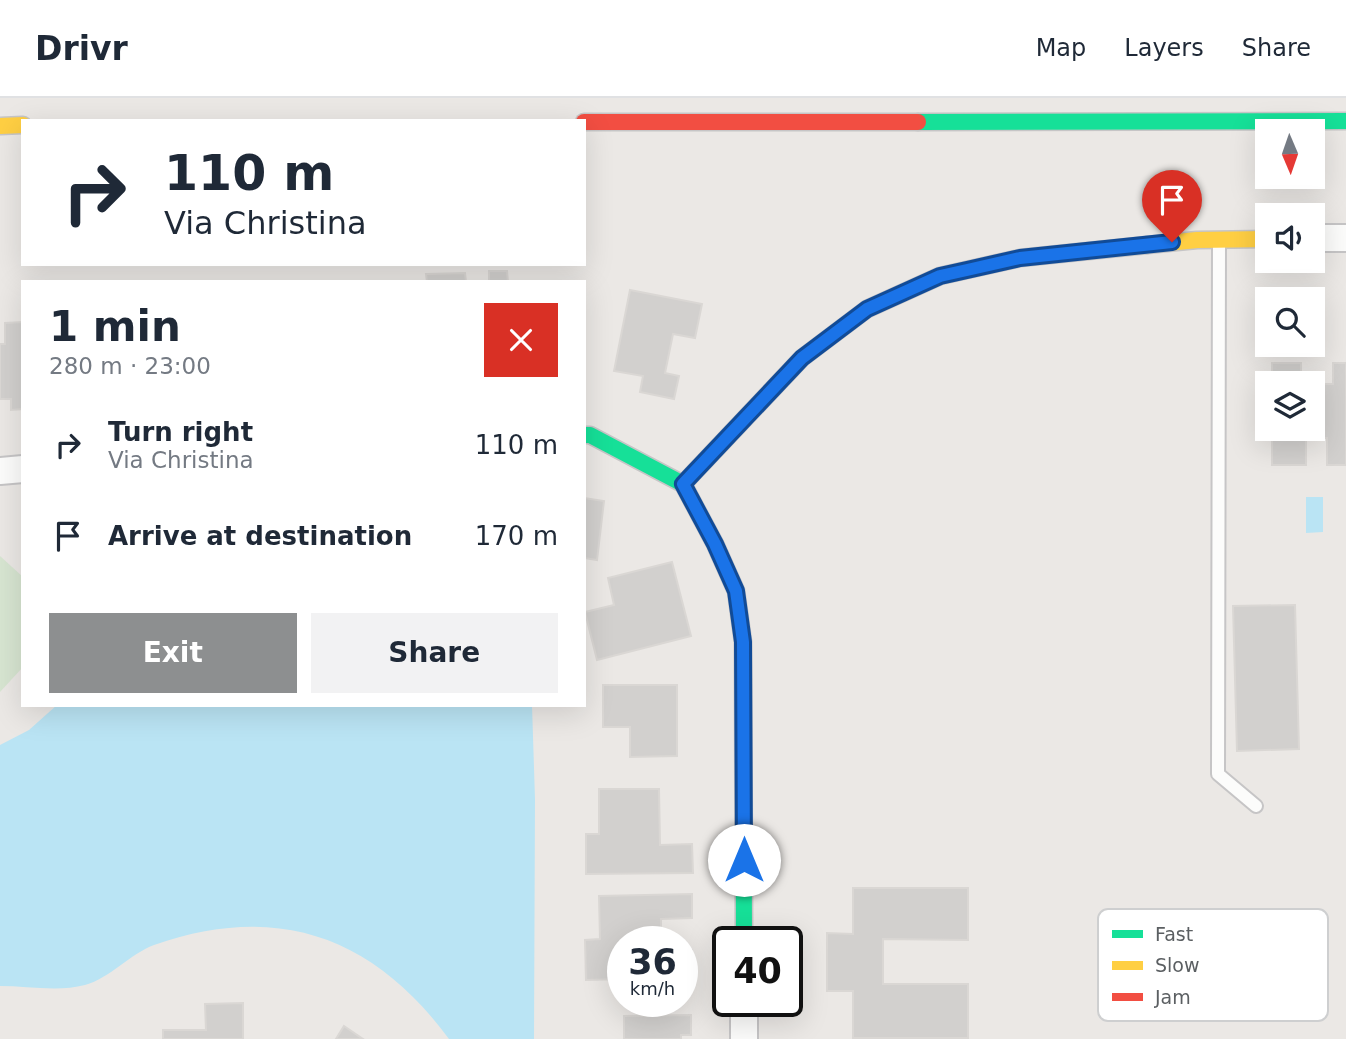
<!DOCTYPE html>
<html lang="en">
<head>
<meta charset="utf-8">
<style>
  body { margin:0; font-family:"DejaVu Sans",sans-serif; background:#f2f2f3; color:#1f2937; height:100vh; display:flex; flex-direction:column; font-size:26px; white-space:nowrap }
  * { box-sizing:border-box; margin:0 }
  p { font-size:23px; color:#747a83 }
  .icon { flex:none; width:38px; height:38px; fill:none; stroke:currentColor; stroke-width:2; stroke-linecap:round; stroke-linejoin:round }
  .map { position:relative; flex:1; overflow:hidden }
  .sheet { position:absolute; left:21px; top:182px; width:565px; height:427px; display:flex; flex-direction:column; background:#fff; border-radius:0px; box-shadow:0 7px 28px #0002 }
  .sheet>* { flex:none }
  .guide { position:absolute; left:21px; top:21px; width:565px; height:147px; border-radius:0px; box-shadow:0 7px 28px #0002; background:#fff; color:#1f2937; overflow:hidden }
  .needle { width:46px; rotate:178deg }
  .fabs { position:absolute; left:1255px; top:21px; display:grid; gap:14px }
  .fabs a { display:grid; place-items:center; width:70px; height:70px; border-radius:0px; background:#fff; box-shadow:0 7px 28px #0002; font-size:35px }
  .speed { position:absolute; left:607px; top:828px; display:flex; gap:14px; font-size:35px; font-weight:700; text-align:center }
  .speed>* { display:grid; place-content:center; width:91px; height:91px; border-radius:50%; background:#fff; box-shadow:0 7px 28px #0002; line-height:1 }
  .speed small { font-size:18px; font-weight:400 }
  .speed .limit { border:4px solid #111; border-radius:10px; background:#fff; color:#111 }
  .pin { position:absolute; display:grid; place-items:center; width:60px; height:60px; color:#fff; margin:-72px -30px; border-radius:50% 50% 50% 0; rotate:-45deg; box-shadow:0 0 7px #0007 }
  .pin .icon { rotate:45deg }
  .me { position:absolute; width:77px; margin:-38px; rotate:0deg; stroke-linejoin:round; filter:drop-shadow(0 0 5px #0008) }
  .turn { display:flex; align-items:center; gap:24px; height:147px; padding:0 28px; font-size:32px }
  .turn .icon { width:91px; height:91px; stroke-width:2.5 }
  .turn b { display:block; font-size:49px; line-height:60px }
  .round { display:grid; place-items:center; flex:none; width:74px; height:74px; border-radius:0px; background:#f2f2f3 }
  .overview { display:flex; align-items:center; justify-content:space-between; height:119px; padding:0 28px }
  h1 { font-size:42px; font-weight:700; line-height:52px }
  .action { display:flex; gap:14px; margin-top:auto; padding:14px 28px }
  .action a { flex:1; height:80px; border-radius:0px; background:#8d8f90; color:#fff; font-size:28px; font-weight:700; line-height:80px; text-align:center }
  .action a+a { background:#f2f2f3; color:#1f2937 }
  ul { padding:0; list-style:none }
  li { display:flex; align-items:center; gap:21px; height:91px; padding:0 28px }
  li div { flex:1 }
  li b { display:block; font-size:26px }
  li em { font-style:normal }
  header { display:flex; align-items:center; gap:42px; box-sizing:border-box; height:98px; padding:0 35px; background:#fff; border-bottom:2px solid #e0e1e3 }
  header strong { font-size:33px }
  nav { display:flex; gap:38px; margin-inline-start:auto; font-size:24px }
  .map>svg:first-child { display:block }
  .green { fill:#d7e5d1 }
  .water { fill:#bae4f4 }
  .building { fill:#d2d0ce; stroke:#dad7d4; stroke-width:2 }
  .lines { fill:none; stroke-linecap:round; stroke-linejoin:round }
  .lane-casing { stroke:#c6c5c6; stroke-width:16 }
  .street-casing { stroke:#c6c5c6; stroke-width:30 }
  .fast-casing { stroke:#c6c5c6; stroke-width:19 }
  .slow-casing { stroke:#c6c5c6; stroke-width:19 }
  .jam-casing { stroke:#c6c5c6; stroke-width:19 }
  .lane { stroke:#fcfcfb; stroke-width:12 }
  .street { stroke:#fcfcfb; stroke-width:26 }
  .fast { stroke:#16e098; stroke-width:16 }
  .slow { stroke:#ffcf43; stroke-width:16 }
  .jam { stroke:#f24e42; stroke-width:16 }
  .route-casing { stroke:#114b97; stroke-width:18 }
  .route { stroke:#1a73e8; stroke-width:12 }
  .key { fill:#fff; stroke:#cecfd0; stroke-width:2 }
  .key-label { font-size:19px; fill:#5b5f62 }
</style>
</head>
<body>
<header>
<strong>Drivr</strong>
<nav><a>Map</a><a>Layers</a><a>Share</a></nav>
</header>
<div class="map">
<svg width="1346" height="941" viewBox="0 0 1346 941">
  <rect width="100%" height="100%" fill="#ebe8e5"/>
  <polygon class="green" points="0,458 23,479 23,569 0,594"/>
  <g class="water">
    <polygon points="1306,399 1323,399 1323,434 1306,435"/>
    <path d="M57 607H532L535 701 534 941H449C373 838 277 804 154 847 130 856 110 880 85 887 59 894 27 888 0 888V647L29 632Z"/>
  </g>
  <g class="building">
    <polygon points="489,173 507,173 508,184 489,184"/>
    <polygon points="465,175 466,184 427,184 426,176"/>
    <polygon points="630,192 702,206 695,240 673,236 665,275 679,278 674,301 640,294 643,278 614,273"/>
    <polygon points="23,224 23,311 11,312 11,301 0,301 0,246 5,246 5,225"/>
    <rect x="1272" y="265" width="29" height="20"/>
    <polygon points="1333,265 1346,265 1346,367 1327,367 1327,340 1306,340 1306,367 1272,367 1272,331 1312,331 1312,286 1333,286"/>
    <polygon points="584,400 604,403 597,462 584,460"/>
    <polygon points="672,464 691,538 597,562 585,514 614,507 608,480"/>
    <polygon points="1295,507 1299,651 1237,653 1233,508"/>
    <polygon points="603,587 677,587 677,658 630,659 630,629 603,629"/>
    <polygon points="599,691 659,691 660,747 692,746 693,775 586,776 586,736 599,736"/>
    <polygon points="853,790 968,790 968,842 883,841 883,886 968,886 968,940 853,940 853,893 827,893 827,835 853,836"/>
    <polygon points="692,796 692,820 661,821 661,844 623,844 623,881 586,882 585,842 600,841 599,798"/>
    <rect x="682" y="852" width="10" height="28"/>
    <polygon points="243,905 243,941 163,941 163,932 206,932 205,906"/>
    <polygon points="691,917 691,937 681,937 681,941 624,941 624,918"/>
    <polygon points="344,928 363,941 336,941"/>
  </g>
  <g class="lines">
    <defs>
      <polyline id="lane" points="1219,145 1218,676 1256,708"/>
      <g id="street">
        <polyline points="1312,140 1346,140"/>
        <polyline points="0,373 23,371"/>
        <polyline points="744,903 744,941"/>
      </g>
      <g id="fast">
        <polyline points="918,24 1346,23"/>
        <polyline points="584,337 590,337 683,386 715,446 736,493 743,544 744,844"/>
        <polyline points="683,386 802,260 867,211 940,178 1020,160 1147,147"/>
      </g>
      <g id="slow">
        <polyline points="0,28 23,27"/>
        <polyline points="1147,147 1197,142 1267,141"/>
      </g>
      <polyline id="jam" points="584,24 918,24"/>
    </defs>
    <use href="#lane" class="lane-casing"/>
    <use href="#street" class="street-casing"/>
    <use href="#fast" class="fast-casing"/>
    <use href="#slow" class="slow-casing"/>
    <use href="#jam" class="jam-casing"/>
    <use href="#lane" class="lane"/>
    <use href="#street" class="street"/>
    <use href="#fast" class="fast"/>
    <use href="#slow" class="slow"/>
    <use href="#jam" class="jam"/>
  </g>
  <g class="lines">
    <defs>
      <polyline id="route" points="744,762 743,544 736,493 715,446 683,386 802,260 867,211 940,178 967,172 1020,160 1172,144"/>
    </defs>
    <use href="#route" class="route-casing"/>
    <use href="#route" class="route"/>
  </g>
  <rect x="1098" y="811" width="230" height="112" rx="10" class="key"/>
  <rect x="1112" y="832" width="31" height="8" fill="#16e098"/>
  <rect x="1112" y="863" width="31" height="9" fill="#ffcf43"/>
  <rect x="1112" y="895" width="31" height="8" fill="#f24e42"/>
  <g class="key-label">
    <text x="1155" y="843">Fast</text>
    <text x="1155" y="874">Slow</text>
    <text x="1155" y="906">Jam</text>
  </g>
</svg>
<div class="fabs">
<a><svg class="needle" viewBox="-14 -14 28 28"><path d="M0-13l5 13h-10z" fill="#e53935"/><path d="M0 13l5-13h-10z" fill="#747a83"/></svg></a>
<a><svg class="icon" aria-label="sound" viewBox="0 0 24 24"><path d="M4 9h4l5-4v14l-5-4H4zM17 9q2 3 0 6"/></svg></a>
<a><svg class="icon" aria-label="search" viewBox="0 0 24 24"><circle cx="10" cy="10" r="6"/><path d="M15 15l6 6"/></svg></a>
<a><svg class="icon" aria-label="layers" viewBox="0 0 24 24"><path d="M12 4l9 5-9 5-9-5zM3 14l9 5 9-5"/></svg></a>
</div>
<div class="speed"><div>36<small>km/h</small></div><div class="limit">40</div></div>
<div class="pin" style="left:1172px;top:144px;background:#d93025"><svg class="icon" aria-label="arrive" viewBox="0 0 24 24"><path d="M6 21V4h12l-3 4 3 4H6"/></svg></div>
<svg class="me" style="left:744px;top:762px" viewBox="-20 -20 40 40"><circle r="19" fill="#fff"/><path d="M0-13L10 11 0 6-10 11z" fill="#1a73e8"/></svg>
<div class="guide">
<div class="turn"><svg class="icon" aria-label="right" viewBox="0 0 24 24"><path d="M7 20v-9h11M14 6l5 5-5 5"/></svg><div><b>110 m</b>Via Christina</div></div>
</div>
<section class="sheet">
<div class="overview"><div><h1>1 min</h1><p>280 m · 23:00</p></div><a class="round" style="background:#d93025;color:#fff"><svg class="icon" aria-label="close" viewBox="0 0 24 24"><path d="M6 6l12 12M18 6L6 18"/></svg></a></div>
<ul>
<li><svg class="icon" aria-label="right" viewBox="0 0 24 24"><path d="M7 20v-9h11M14 6l5 5-5 5"/></svg><div><b>Turn right</b><p>Via Christina</p></div><em>110 m</em></li>
<li><svg class="icon" aria-label="arrive" viewBox="0 0 24 24"><path d="M6 21V4h12l-3 4 3 4H6"/></svg><div><b>Arrive at destination</b></div><em>170 m</em></li>
</ul>
<div class="action"><a>Exit</a><a>Share</a></div>
</section>
</div>
</body>
</html>
